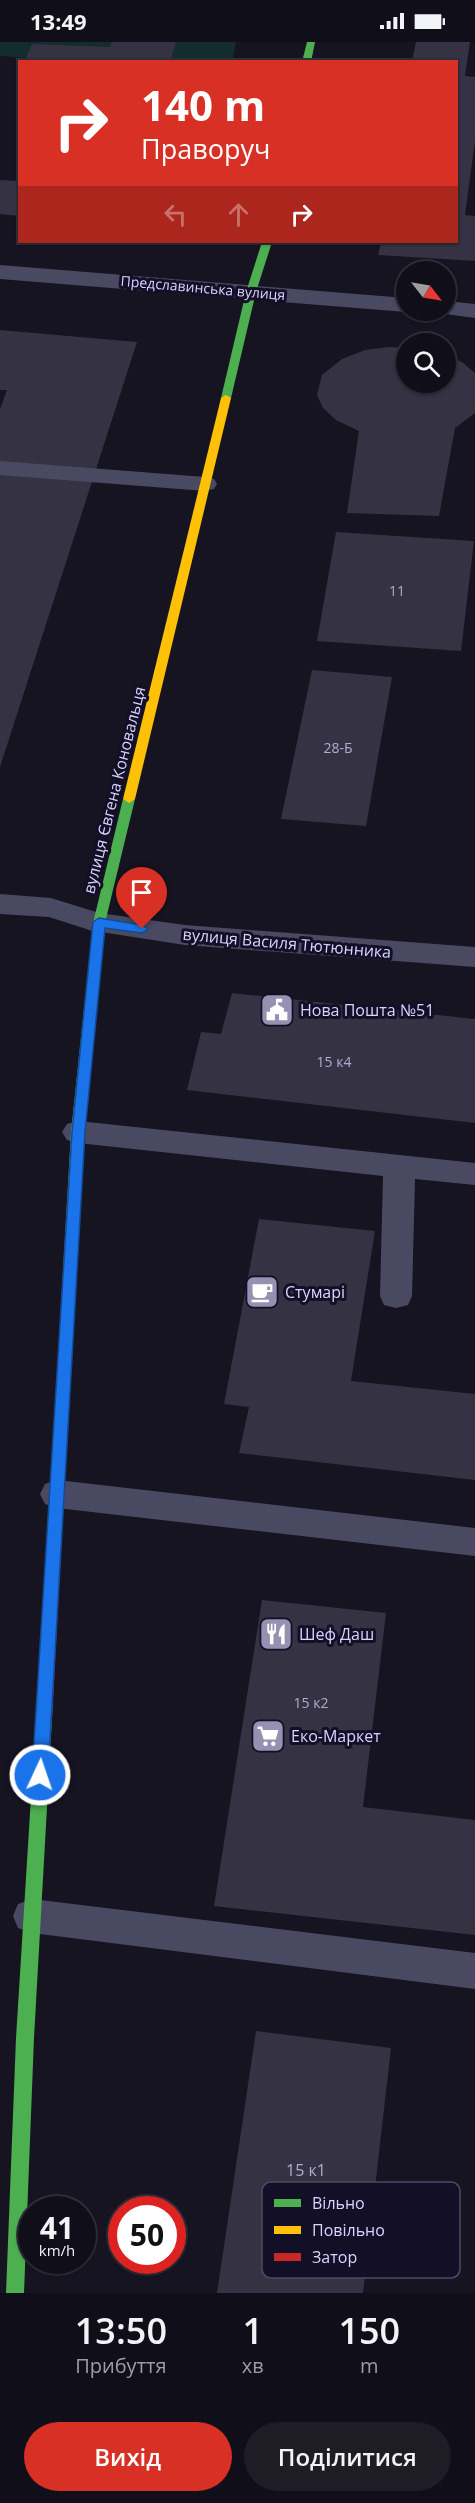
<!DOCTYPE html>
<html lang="uk">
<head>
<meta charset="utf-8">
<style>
  body { margin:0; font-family:"Open Sans",sans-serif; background:#1e1d26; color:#f1f3f6; height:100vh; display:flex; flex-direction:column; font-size:22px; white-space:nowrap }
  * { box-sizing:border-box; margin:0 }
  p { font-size:20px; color:#9c9ca2 }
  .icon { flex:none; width:33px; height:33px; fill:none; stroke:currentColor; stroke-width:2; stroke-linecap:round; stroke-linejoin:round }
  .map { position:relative; height:2251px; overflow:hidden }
  .side { display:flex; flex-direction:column; background:#100f19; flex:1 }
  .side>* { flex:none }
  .top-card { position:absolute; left:18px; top:18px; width:440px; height:183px; border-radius:0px; box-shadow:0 2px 4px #0004,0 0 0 2px #302f38; background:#d93025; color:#fff; overflow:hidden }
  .needle { width:39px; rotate:121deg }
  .fabs { position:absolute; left:396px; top:219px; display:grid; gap:12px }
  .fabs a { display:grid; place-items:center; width:60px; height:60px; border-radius:50%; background:#100f19; box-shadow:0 2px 4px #0004,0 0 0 2px #302f38; font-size:30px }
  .speed { position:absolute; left:18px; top:2154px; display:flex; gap:12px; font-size:30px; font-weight:700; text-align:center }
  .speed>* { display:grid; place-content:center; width:78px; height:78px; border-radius:50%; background:#100f19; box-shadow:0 2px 4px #0004,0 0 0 2px #302f38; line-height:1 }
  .speed small { font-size:15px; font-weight:400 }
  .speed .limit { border:9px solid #d22; background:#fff; color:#111 }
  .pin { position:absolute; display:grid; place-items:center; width:51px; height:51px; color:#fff; margin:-62px -26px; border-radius:50% 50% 50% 0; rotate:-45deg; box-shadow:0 0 6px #0007 }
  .pin .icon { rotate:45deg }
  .me { position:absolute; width:66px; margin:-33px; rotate:3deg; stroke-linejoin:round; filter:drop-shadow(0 0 4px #0008) }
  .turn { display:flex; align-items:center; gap:21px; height:126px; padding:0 24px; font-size:27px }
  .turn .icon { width:78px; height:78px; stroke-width:2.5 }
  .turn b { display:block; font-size:42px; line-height:51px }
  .lanes { display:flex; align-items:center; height:57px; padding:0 24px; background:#0003; justify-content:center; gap:30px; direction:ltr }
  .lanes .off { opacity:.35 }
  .eta { display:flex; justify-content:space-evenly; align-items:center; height:102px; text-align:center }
  .eta b { font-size:36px; font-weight:600; line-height:42px }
  .action { display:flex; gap:12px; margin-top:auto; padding:12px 24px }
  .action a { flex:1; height:69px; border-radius:36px; background:#d93025; color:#fff; font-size:24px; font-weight:600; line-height:69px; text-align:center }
  .action a+a { background:#1e1d26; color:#f1f3f6 }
  .status { display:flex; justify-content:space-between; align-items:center; height:42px; padding:0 30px; background:#100f19; direction:ltr }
  .status svg { height:16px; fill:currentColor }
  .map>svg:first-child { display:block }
  .green { fill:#132c2d }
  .building { fill:#343243 }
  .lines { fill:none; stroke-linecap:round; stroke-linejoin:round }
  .lane { fill:#4a4962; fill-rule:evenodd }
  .street { fill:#4a4962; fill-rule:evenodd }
  .fast { fill:#4caf50; fill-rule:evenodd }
  .slow { fill:#ffc107; fill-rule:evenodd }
  .jam { fill:#c62828; fill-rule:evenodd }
  .route { fill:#1a73e8; stroke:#114b97; stroke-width:1.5 }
  .labels { text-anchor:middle; stroke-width:6; stroke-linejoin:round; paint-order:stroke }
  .far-street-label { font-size:14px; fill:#d9d4ff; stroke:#130f26 }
  .number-label { font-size:14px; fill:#b0acd0 }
  .street-label { font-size:16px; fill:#d9d4ff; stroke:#130f26 }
  .poi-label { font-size:16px; fill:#d9d4ff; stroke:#130f26; text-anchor:start }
  .near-number-label { font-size:16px; fill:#b0acd0 }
  .key { fill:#130f26; stroke:#4e4a67; stroke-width:1.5 }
  .key-label { font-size:16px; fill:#d9d4ff }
</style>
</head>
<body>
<div class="status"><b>13:49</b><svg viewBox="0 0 49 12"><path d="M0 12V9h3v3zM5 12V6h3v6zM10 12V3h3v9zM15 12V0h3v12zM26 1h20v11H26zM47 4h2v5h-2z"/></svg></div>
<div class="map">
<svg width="475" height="2251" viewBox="0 0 475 2251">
  <rect width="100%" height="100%" fill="#161421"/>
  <polygon class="green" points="0,0 236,0 232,20 82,20 0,14"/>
  <g class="building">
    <polygon points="112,0 176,0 170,20 101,20 26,16 32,2 110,5"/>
    <polygon points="416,0 470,0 465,34 475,35 475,99 465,173 475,174 475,219 378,213 381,200 456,200 456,20 412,20"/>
    <polygon points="0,138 20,139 20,174 0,172"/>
    <polygon points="0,288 137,300 0,725 0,367 7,348 0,348"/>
    <polygon points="389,305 406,306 406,340 446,340 446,313 462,320 475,331 475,371 455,386 439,474 347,471 359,389 336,378 323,366 317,353 322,333 342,317 365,308"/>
    <polygon points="336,490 474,499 461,609 317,599"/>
    <polygon points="312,628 392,635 366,784 281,777"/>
    <polygon points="232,951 475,977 475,1081 187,1048 201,990 221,992"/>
    <polygon points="259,1177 375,1189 351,1339 475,1352 475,1438 239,1411 249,1365 224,1362"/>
    <polygon points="262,1558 386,1571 363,1765 475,1778 475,1893 214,1864"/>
    <polygon points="256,1989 391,2006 363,2251 217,2251"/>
  </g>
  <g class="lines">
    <g class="lane">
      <polygon points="0,419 205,435 214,437 217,442 214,447 205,449 0,433"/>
      <polygon points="0,852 51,856 109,874 114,881 109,888 99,891 49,875 0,872"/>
      <polygon points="78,1079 475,1121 475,1143 415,1137 412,1254 408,1263 396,1266 384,1263 380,1254 383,1134 78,1101 67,1098 62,1090 67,1082"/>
      <polygon points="57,1438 475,1486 475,1514 57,1466 45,1462 40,1452 45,1442"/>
      <polygon points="32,1857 475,1911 475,1947 32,1891 18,1886 13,1874 18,1862"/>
    </g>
    <g class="street">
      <polygon points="0,223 406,256 406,268 413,268 406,270 0,237"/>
      <polygon points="446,259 475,262 475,276 438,271 436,268 446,268"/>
      <polygon points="99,871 185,883 475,905 475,925 185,903 88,888 84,881 88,874"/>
    </g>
    <g class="fast">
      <polygon points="307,0 315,0 311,20 302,20"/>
      <polygon points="262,200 272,200 256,250 231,356 226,359 221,356 246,250"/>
      <polygon points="129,753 135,757 105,881 85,1090 65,1436 63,1440 58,1442 53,1440 51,1436 71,1090 93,881 123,757"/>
      <polygon points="45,1652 51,1654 53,1659 34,1996 24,2251 6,2251 16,1996 37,1659 39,1654"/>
    </g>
    <polygon class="slow" points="226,353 231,356 135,757 129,761 123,757 221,356"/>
    <polygon class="jam" points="58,1430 63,1432 65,1436 53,1659 51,1664 45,1666 39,1664 37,1659 51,1436 53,1432"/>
  </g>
  <polygon class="route" points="99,876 142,883 148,887 142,891 105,886 85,1090 48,1733 46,1738 40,1740 35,1738 32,1733 72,1090 93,880"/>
  <defs>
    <symbol id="civic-square" viewBox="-11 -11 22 22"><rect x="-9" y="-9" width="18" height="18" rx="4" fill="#9591b1" stroke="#130f26"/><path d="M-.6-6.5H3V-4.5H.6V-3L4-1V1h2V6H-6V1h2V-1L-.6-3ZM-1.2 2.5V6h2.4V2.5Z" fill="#fff"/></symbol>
    <symbol id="cafe-square" viewBox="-11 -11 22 22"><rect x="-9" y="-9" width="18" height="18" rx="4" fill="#9591b1" stroke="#130f26"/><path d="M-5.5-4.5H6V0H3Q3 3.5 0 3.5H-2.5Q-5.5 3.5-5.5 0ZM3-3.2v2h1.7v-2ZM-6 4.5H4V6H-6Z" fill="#fff"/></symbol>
    <symbol id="restaurant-square" viewBox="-11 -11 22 22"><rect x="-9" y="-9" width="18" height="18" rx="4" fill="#9591b1" stroke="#130f26"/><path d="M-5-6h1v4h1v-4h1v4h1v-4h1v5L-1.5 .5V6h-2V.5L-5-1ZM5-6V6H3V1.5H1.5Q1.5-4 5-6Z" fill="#fff"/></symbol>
    <symbol id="supermarket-square" viewBox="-11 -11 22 22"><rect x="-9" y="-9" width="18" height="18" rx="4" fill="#9591b1" stroke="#130f26"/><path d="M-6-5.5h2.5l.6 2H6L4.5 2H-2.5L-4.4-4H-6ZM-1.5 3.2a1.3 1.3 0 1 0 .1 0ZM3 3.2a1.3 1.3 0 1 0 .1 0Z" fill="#fff"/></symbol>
  </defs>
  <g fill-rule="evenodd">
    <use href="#civic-square" x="258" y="949" width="38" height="38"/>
    <use href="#cafe-square" x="243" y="1231" width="38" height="38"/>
    <use href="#restaurant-square" x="257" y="1573" width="38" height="38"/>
    <use href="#supermarket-square" x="249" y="1675" width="38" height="38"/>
  </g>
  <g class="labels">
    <g class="far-street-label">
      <text transform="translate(203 246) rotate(5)" y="5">Предславинська вулиця</text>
    </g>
    <g class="number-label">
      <text x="397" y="554">11</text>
      <text x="338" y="711">28-Б</text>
      <text x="334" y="1025">15 к4</text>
      <text x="311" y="1666">15 к2</text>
    </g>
    <g class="street-label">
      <text transform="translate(114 748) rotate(-76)" y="6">вулиця Євгена Коновальця</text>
      <text transform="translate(287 901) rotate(5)" y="6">вулиця Василя Тютюнника</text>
    </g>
    <g class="poi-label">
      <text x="300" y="974">Нова Пошта №51</text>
      <text x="285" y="1256">Стумарі</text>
      <text x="299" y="1598">Шеф Даш</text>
      <text x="291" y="1700">Еко-Маркет</text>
    </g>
    <g class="near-number-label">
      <text x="306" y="2134">15 к1</text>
    </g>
  </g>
  <rect x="262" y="2140" width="198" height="96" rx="9" class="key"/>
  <rect x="274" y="2157" width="27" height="8" fill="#4caf50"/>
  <rect x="274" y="2184" width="27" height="8" fill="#ffc107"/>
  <rect x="274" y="2211" width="27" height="8" fill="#c62828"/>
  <g class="key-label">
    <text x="312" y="2167">Вільно</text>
    <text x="312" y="2194">Повільно</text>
    <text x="312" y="2221">Затор</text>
  </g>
</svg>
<div class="fabs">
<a><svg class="needle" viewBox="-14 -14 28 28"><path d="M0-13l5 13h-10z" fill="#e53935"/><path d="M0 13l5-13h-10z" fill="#9c9ca2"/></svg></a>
<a><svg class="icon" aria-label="search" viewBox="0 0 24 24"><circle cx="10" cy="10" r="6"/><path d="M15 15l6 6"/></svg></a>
</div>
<div class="speed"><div>41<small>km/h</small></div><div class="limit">50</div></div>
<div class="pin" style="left:142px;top:887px;background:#d93025"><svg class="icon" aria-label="arrive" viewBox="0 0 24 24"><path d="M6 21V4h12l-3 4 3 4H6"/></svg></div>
<svg class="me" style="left:40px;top:1733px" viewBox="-20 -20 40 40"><circle r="17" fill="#1a73e8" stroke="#fff" stroke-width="3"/><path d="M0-11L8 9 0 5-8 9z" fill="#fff"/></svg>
<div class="top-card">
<div class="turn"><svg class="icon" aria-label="right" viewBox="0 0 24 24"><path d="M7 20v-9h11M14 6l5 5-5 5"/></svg><div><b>140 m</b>Праворуч</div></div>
<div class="lanes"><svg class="icon off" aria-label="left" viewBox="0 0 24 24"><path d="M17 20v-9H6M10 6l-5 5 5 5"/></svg><svg class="icon off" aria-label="ahead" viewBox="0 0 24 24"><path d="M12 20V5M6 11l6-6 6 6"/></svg><svg class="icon" aria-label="right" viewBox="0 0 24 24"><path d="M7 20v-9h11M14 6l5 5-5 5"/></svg></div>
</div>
</div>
<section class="side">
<div class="eta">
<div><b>13:50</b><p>Прибуття</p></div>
<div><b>1</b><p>хв</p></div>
<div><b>150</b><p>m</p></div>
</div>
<div class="action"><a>Вихід</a><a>Поділитися</a></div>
</section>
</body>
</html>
